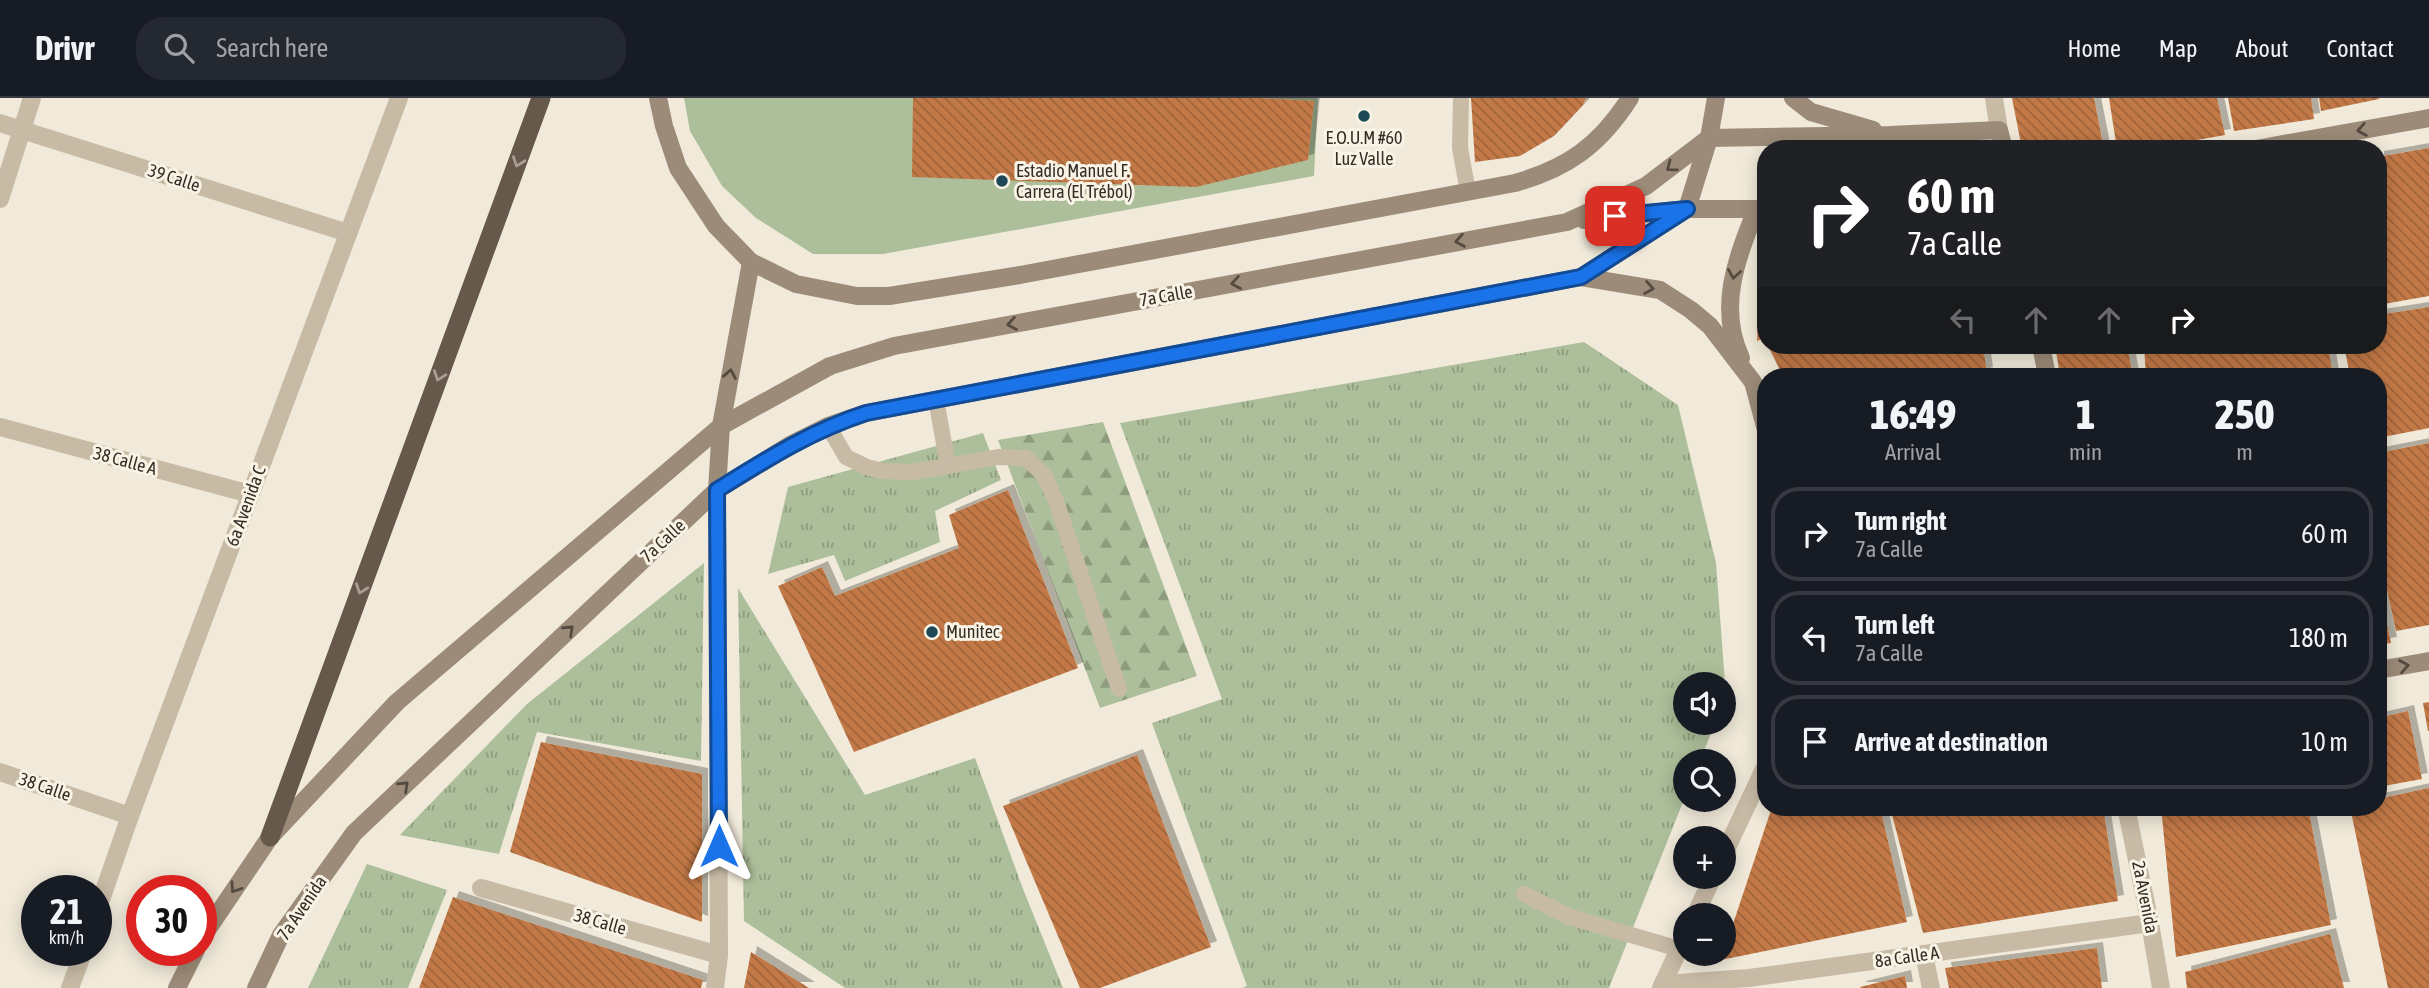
<!DOCTYPE html>
<html lang="en">
<head>
<meta charset="utf-8">
<style>
  body { margin:0; font-family:"Asap Condensed",sans-serif; background:#242831; color:#f1f3f6; height:100vh; display:flex; flex-direction:column; font-size:26px; white-space:nowrap }
  * { box-sizing:border-box; margin:0 }
  p { font-size:23px; color:#9ea1a6 }
  .icon { flex:none; width:38px; height:38px; fill:none; stroke:currentColor; stroke-width:2; stroke-linecap:round; stroke-linejoin:round }
  .map { position:relative; flex:1; overflow:hidden }
  .details { position:absolute; left:1757px; top:270px; width:630px; height:448px; display:flex; flex-direction:column; background:#171b24; border-radius:28px; box-shadow:0 4px 18px #0003 }
  .details>* { flex:none }
  .hud { position:absolute; left:1757px; top:42px; width:630px; height:214px; border-radius:28px; box-shadow:0 4px 18px #0003; background:#202124; color:#fff; overflow:hidden }
  .controls { position:absolute; left:1673px; top:574px; display:grid; gap:14px }
  .controls a { display:grid; place-items:center; width:63px; height:63px; border-radius:50%; background:#171b24; box-shadow:0 4px 18px #0003; font-size:35px }
  .speed { position:absolute; left:21px; top:777px; display:flex; gap:14px; font-size:35px; font-weight:700; text-align:center }
  .speed>* { display:grid; place-content:center; width:91px; height:91px; border-radius:50%; background:#171b24; box-shadow:0 4px 18px #0003; line-height:1 }
  .speed small { font-size:18px; font-weight:400 }
  .speed .limit { border:10px solid #d22; background:#fff; color:#111 }
  .pin { position:absolute; display:grid; place-items:center; width:60px; height:60px; color:#fff; margin:-30px; border-radius:14px; box-shadow:0 4px 10px #0006 }
  .me { position:absolute; width:77px; margin:-38px; rotate:0deg; stroke-linejoin:round; filter:drop-shadow(0 0 5px #0008) }
  .turn { display:flex; align-items:center; gap:24px; height:147px; padding:0 35px; font-size:32px }
  .turn .icon { width:91px; height:91px; stroke-width:2.5 }
  .turn b { display:block; font-size:49px; line-height:60px }
  .lanes { display:flex; align-items:center; height:66px; padding:0 35px; background:#0003; justify-content:center; gap:35px; direction:ltr }
  .lanes .off { opacity:.35 }
  .eta { display:flex; justify-content:space-evenly; align-items:center; height:119px; text-align:center }
  .eta b { font-size:42px; font-weight:800; line-height:49px }
  ul { padding:0; list-style:none }
  li { display:flex; align-items:center; gap:21px; height:94px; margin:0 14px 10px; padding:0 21px; border:4px solid #363941; border-radius:28px }
  li div { flex:1 }
  li b { display:block; font-size:26px }
  li em { font-style:normal }
  header { display:flex; align-items:center; gap:42px; box-sizing:border-box; height:98px; padding:0 35px; background:#171b24; border-bottom:2px solid #363941 }
  header strong { font-size:33px }
  nav { display:flex; gap:38px; margin-inline-start:auto; font-size:24px }
  .search { width:490px; height:63px; background:#242831; display:flex; align-items:center; gap:18px; box-sizing:border-box; padding:0 24px; border-radius:28px; color:#9ea1a6; font-size:26px }
  .map>svg:first-child { display:block }
  .grass { fill:url(#grass-tufts) }
  .forest { fill:url(#forest-firs) }
  .garden { fill:#adbf9a }
  .building { fill:url(#building-back-hatch); filter:url(#shadow) }
  .lines { fill:none; stroke-linecap:round; stroke-linejoin:round }
  .service { stroke:#c8bba6; stroke-width:16 }
  .minor { stroke:#c8bba6; stroke-width:18 }
  .secondary { stroke:#9c8b78; stroke-width:18 }
  .trunk { stroke:#66584b; stroke-width:19 }
  .oneway { stroke:#544a3f }
  .oneway2 { stroke:#a89e91 }
  .route-casing { stroke:#114b97; stroke-width:18 }
  .route { stroke:#1a73e8; stroke-width:12 }
  .poi-dot { fill:#1e4855; stroke:#f9f3e6; stroke-width:2.5 }
  .labels { text-anchor:middle; stroke-width:6; stroke-linejoin:round; paint-order:stroke }
  .poi-label { font-size:18px; fill:#352e27; stroke:#f9f3e6; text-anchor:start }
  .street-label { font-size:18px; fill:#352e27; stroke:#f9f3e6 }
</style>
</head>
<body>
<header>
<strong>Drivr</strong>
<div class="search"><svg class="icon" aria-label="search" viewBox="0 0 24 24"><circle cx="10" cy="10" r="6"/><path d="M15 15l6 6"/></svg>Search here</div>
<nav><a>Home</a><a>Map</a><a>About</a><a>Contact</a></nav>
</header>
<div class="map">
<svg width="2429" height="890" viewBox="0 0 2429 890">
  <defs>
    <pattern id="grass-tufts" width="24" height="20" patternUnits="userSpaceOnUse" patternTransform="scale(1.75)"><rect width="24" height="20" fill="#adbf9a"/><path d="M3 7l-1-3M5 7V3M7 7l1-3M15 17l-1-3M17 17v-4M19 17l1-3" fill="none" stroke="#8e9c7e"/></pattern>
    <pattern id="forest-firs" width="22" height="20" patternUnits="userSpaceOnUse" patternTransform="scale(1.75)"><rect width="22" height="20" fill="#adbf9a"/><path d="M5 1l3.5 6h-7zM16 11l3.5 6h-7z" fill="#8e9c7e"/></pattern>
    <pattern id="building-back-hatch" width="6" height="6" patternUnits="userSpaceOnUse" patternTransform="scale(1.75)"><rect width="6" height="6" fill="#c37946"/><path d="M-1 5l2 2M0 0l6 6M5-1l2 2" fill="none" stroke="#9f643a"/></pattern>
    <filter id="shadow"><feDropShadow dx="6" dy="-6" stdDeviation="0" flood-color="#0004"/></filter>
  </defs>
  <rect width="100%" height="100%" fill="#f1eada"/>
  <g class="grass">
    <polygon points="1584,244 1678,307 1716,465 1726,598 1724,603 1724,586 1685,586 1685,625 1715,625 1700,663 1685,663 1685,699 1609,890 1242,890 1247,888 1152,625 1222,601 1120,325"/>
    <polygon points="983,335 1001,382 935,413 940,444 845,483 834,457 768,476 788,389"/>
    <polygon points="704,465 701,663 537,634 499,756 400,737 527,606"/>
    <polygon points="738,490 865,697 975,660 1023,791 1063,890 845,890 744,823"/>
    <polygon points="367,766 447,792 408,890 308,890"/>
  </g>
  <polygon class="forest" points="1103,324 1197,578 1100,610 998,342"/>
  <polygon class="garden" points="684,0 1318,0 1314,78 883,156 813,156 756,120 722,88 690,33"/>
  <g class="building">
    <polygon points="913,0 1256,0 1314,3 1308,62 1196,89 912,79"/>
    <polygon points="1471,0 1586,0 1583,7 1554,38 1520,58 1475,64"/>
    <polygon points="2012,0 2094,0 2104,51 2022,51"/>
    <polygon points="2109,0 2217,0 2225,37 2147,51 2117,51"/>
    <polygon points="2228,0 2311,0 2314,21 2234,33"/>
    <polygon points="2319,0 2379,0 2379,1 2321,13"/>
    <polygon points="2429,50 2429,198 2378,207 2378,59"/>
    <polygon points="1766,171 1766,239 1757,243 1760,172"/>
    <polygon points="2429,209 2429,330 2378,340 2378,278 2350,278 2344,247 2378,247 2378,217"/>
    <polygon points="1983,247 1987,275 1976,278 1783,278 1768,248"/>
    <polygon points="2055,247 2127,247 2133,278 2060,278"/>
    <polygon points="2152,247 2328,247 2333,278 2146,278 2144,248"/>
    <polygon points="2429,345 2429,527 2396,533 2378,452 2378,355"/>
    <polygon points="1008,392 1078,570 854,654 778,488 822,469 835,498 959,450 949,417"/>
    <polygon points="2378,483 2391,545 2378,547"/>
    <polygon points="2429,604 2429,633 2428,633 2423,605"/>
    <polygon points="2408,613 2422,681 2378,689 2378,620"/>
    <polygon points="541,644 702,676 702,824 510,754"/>
    <polygon points="1137,657 1211,849 1100,890 1080,890 1003,708"/>
    <polygon points="2429,690 2429,890 2388,890 2350,709 2378,709 2378,701"/>
    <polygon points="1772,709 1880,709 1907,824 1721,862"/>
    <polygon points="1890,709 2103,709 2118,803 1923,835"/>
    <polygon points="2161,709 2308,709 2331,827 2176,859"/>
    <polygon points="453,799 703,882 701,890 419,890"/>
    <polygon points="2330,836 2344,890 2187,890 2185,874"/>
    <polygon points="2097,850 2102,890 1949,890 1945,870"/>
    <polygon points="751,854 809,890 744,890"/>
    <polygon points="1905,878 1907,890 1861,890 1860,889"/>
  </g>
  <g class="lines">
    <g class="service">
      <polyline points="1461,0 1460,50 1468,94"/>
      <polyline points="828,328 846,359 867,369 882,373 912,374 948,368 936,301"/>
      <polyline points="948,368 998,359 1026,360 1044,377 1056,403 1119,591"/>
      <polyline points="1524,796 1570,819 1679,851"/>
    </g>
    <g class="minor">
      <polyline points="1994,0 1999,32"/>
      <polyline points="0,25 348,135"/>
      <polyline points="0,101 32,0"/>
      <polyline points="0,329 250,396"/>
      <polyline points="0,674 130,718"/>
      <polyline points="2126,709 2150,825 2161,890"/>
      <polyline points="1724,756 1766,667"/>
      <polyline points="481,790 719,857"/>
      <polyline points="96,816 130,718 399,0"/>
      <polyline points="1695,817 1713,779"/>
      <polyline points="1924,857 1931,890"/>
      <polyline points="1663,886 1749,880 2150,825"/>
      <polyline points="70,890 84,852"/>
      <polyline points="715,890 719,857 717,392"/>
      <polyline points="1661,890 1685,838"/>
    </g>
    <g class="secondary">
      <path d="M658 0 664 28 678 70 716 128 751 164 796 186 857 198H889L1020 177 1515 85C1568 70 1600 47 1630 0"/>
      <polyline points="1793,0 1811,14 1873,32"/>
      <polyline points="2256,51 2429,20"/>
      <polyline points="1584,122 1687,111 1766,111"/>
      <polyline points="1581,179 1660,192 1691,212 1710,228 1753,284 1766,332"/>
      <polyline points="2041,247 2047,278"/>
      <path d="M1741 260C1717 209 1737 160 1756 112"/>
      <polyline points="717,392 721,328 751,164"/>
      <polyline points="2378,572 2429,563"/>
      <polyline points="201,841 270,739 397,604 721,328 830,268 894,248 1567,124 1646,88 1709,40 1890,37 1999,32 2004,51"/>
      <polyline points="177,890 196,852"/>
      <polyline points="256,890 281,837 354,735 717,392 792,346 828,328 866,315 1581,179 1687,111 1709,40 1716,0"/>
    </g>
    <polyline class="trunk" points="270,739 541,0"/>
  </g>
  <defs><path id="oneway-chevron" d="M-2-3.5L2.5 0L-2 3.5" fill="none" stroke-width="1.6" stroke-linecap="round" stroke-linejoin="round" transform="scale(1.75)"/></defs>
  <g class="oneway">
    <use href="#oneway-chevron" transform="translate(2362 32) rotate(170)"/>
    <use href="#oneway-chevron" transform="translate(1671 69) rotate(143)"/>
    <use href="#oneway-chevron" transform="translate(1460 143) rotate(170)"/>
    <use href="#oneway-chevron" transform="translate(1734 176) rotate(99)"/>
    <use href="#oneway-chevron" transform="translate(1236 185) rotate(170)"/>
    <use href="#oneway-chevron" transform="translate(1649 190) rotate(10)"/>
    <use href="#oneway-chevron" transform="translate(1012 226) rotate(170)"/>
    <use href="#oneway-chevron" transform="translate(730 276) rotate(-80)"/>
    <use href="#oneway-chevron" transform="translate(569 532) rotate(-43)"/>
    <use href="#oneway-chevron" transform="translate(2404 568) rotate(-10)"/>
    <use href="#oneway-chevron" transform="translate(404 688) rotate(-43)"/>
    <use href="#oneway-chevron" transform="translate(235 790) rotate(124)"/>
  </g>
  <g class="oneway2">
    <use href="#oneway-chevron" transform="translate(518 64) rotate(110)"/>
    <use href="#oneway-chevron" transform="translate(439 278) rotate(110)"/>
    <use href="#oneway-chevron" transform="translate(361 491) rotate(110)"/>
  </g>
  <g class="lines">
    <defs>
      <path id="route" d="M719 748 717 392C767 361 809 334 866 315L1581 179 1687 111 1615 118"/>
    </defs>
    <use href="#route" class="route-casing"/>
    <use href="#route" class="route"/>
  </g>
  <g class="poi-dot">
    <circle cx="1364" cy="18" r="7"/>
    <circle cx="1002" cy="83" r="7"/>
    <circle cx="932" cy="534" r="7"/>
  </g>
  <g class="labels">
    <g class="poi-label">
      <text x="1364" y="46" text-anchor="middle">E.O.U.M #60<tspan x="1364" dy="21">Luz Valle</tspan></text>
      <text x="1016" y="79">Estadio Manuel F.<tspan x="1016" dy="21">Carrera (El Trébol)</tspan></text>
      <text x="946" y="540">Munitec</text>
    </g>
    <g class="street-label">
      <text transform="translate(174 80) rotate(18)" y="6">39 Calle</text>
      <text transform="translate(1166 198) rotate(-10)" y="6">7a Calle</text>
      <text transform="translate(125 363) rotate(15)" y="6">38 Calle A</text>
      <text transform="translate(246 408) rotate(-70)" y="6">6a Avenida C</text>
      <text transform="translate(663 443) rotate(-43)" y="6">7a Calle</text>
      <text transform="translate(45 689) rotate(19)" y="6">38 Calle</text>
      <text transform="translate(2145 799) rotate(79)" y="6">2a Avenida</text>
      <text transform="translate(302 810) rotate(-56)" y="6">7a Avenida</text>
      <text transform="translate(600 824) rotate(16)" y="6">38 Calle</text>
      <text transform="translate(1907 859) rotate(-8)" y="6">8a Calle A</text>
    </g>
  </g>
</svg>
<div class="controls">
<a><svg class="icon" aria-label="sound" viewBox="0 0 24 24"><path d="M4 9h4l5-4v14l-5-4H4zM17 9q2 3 0 6"/></svg></a>
<a><svg class="icon" aria-label="search" viewBox="0 0 24 24"><circle cx="10" cy="10" r="6"/><path d="M15 15l6 6"/></svg></a>
<a>+</a>
<a>−</a>
</div>
<div class="speed"><div>21<small>km/h</small></div><div class="limit">30</div></div>
<div class="pin" style="left:1615px;top:118px;background:#d93025"><svg class="icon" aria-label="arrive" viewBox="0 0 24 24"><path d="M6 21V4h12l-3 4 3 4H6"/></svg></div>
<svg class="me" style="left:719px;top:748px" viewBox="-20 -20 40 40"><path d="M0-17L14 15 0 8-14 15z" fill="#1a73e8" stroke="#fff" stroke-width="4"/></svg>
<div class="hud">
<div class="turn"><svg class="icon" aria-label="right" viewBox="0 0 24 24"><path d="M7 20v-9h11M14 6l5 5-5 5"/></svg><div><b>60 m</b>7a Calle</div></div>
<div class="lanes"><svg class="icon off" aria-label="left" viewBox="0 0 24 24"><path d="M17 20v-9H6M10 6l-5 5 5 5"/></svg><svg class="icon off" aria-label="ahead" viewBox="0 0 24 24"><path d="M12 20V5M6 11l6-6 6 6"/></svg><svg class="icon off" aria-label="ahead" viewBox="0 0 24 24"><path d="M12 20V5M6 11l6-6 6 6"/></svg><svg class="icon" aria-label="right" viewBox="0 0 24 24"><path d="M7 20v-9h11M14 6l5 5-5 5"/></svg></div>
</div>
<section class="details">
<div class="eta">
<div><b>16:49</b><p>Arrival</p></div>
<div><b>1</b><p>min</p></div>
<div><b>250</b><p>m</p></div>
</div>
<ul>
<li><svg class="icon" aria-label="right" viewBox="0 0 24 24"><path d="M7 20v-9h11M14 6l5 5-5 5"/></svg><div><b>Turn right</b><p>7a Calle</p></div><em>60 m</em></li>
<li><svg class="icon" aria-label="left" viewBox="0 0 24 24"><path d="M17 20v-9H6M10 6l-5 5 5 5"/></svg><div><b>Turn left</b><p>7a Calle</p></div><em>180 m</em></li>
<li><svg class="icon" aria-label="arrive" viewBox="0 0 24 24"><path d="M6 21V4h12l-3 4 3 4H6"/></svg><div><b>Arrive at destination</b></div><em>10 m</em></li>
</ul>
</section>
</div>
</body>
</html>
